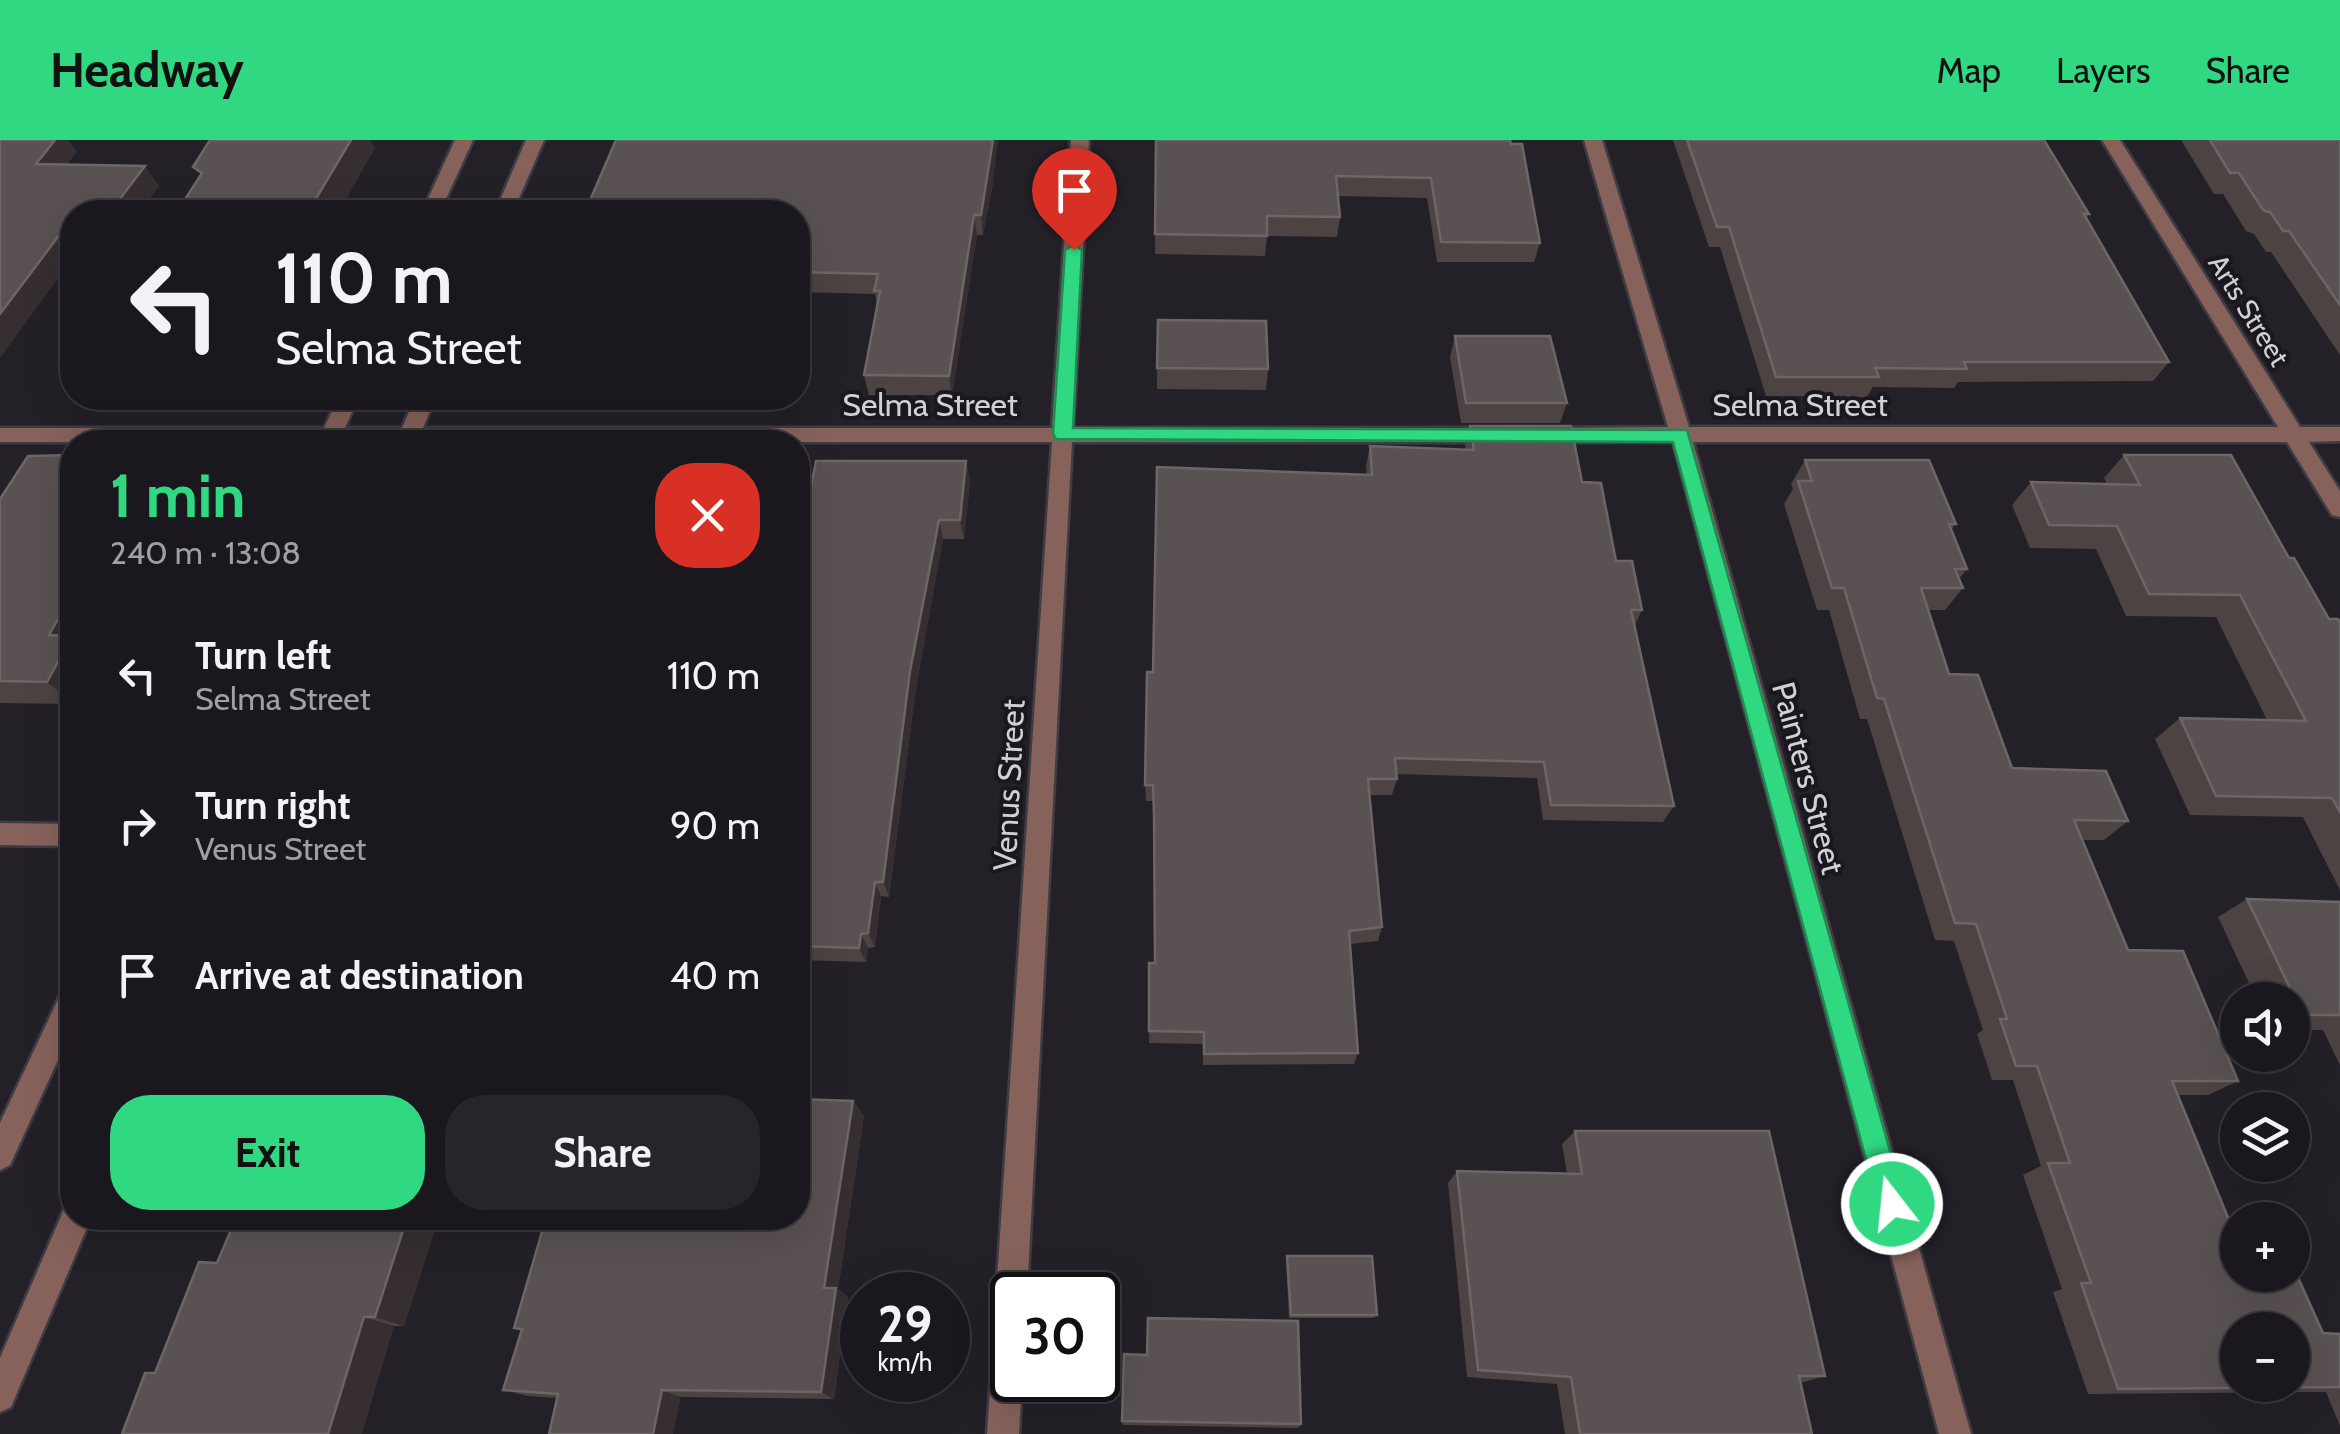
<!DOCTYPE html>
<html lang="en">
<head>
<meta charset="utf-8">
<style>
  body { margin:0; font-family:Cabin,sans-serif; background:#27252b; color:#f1f3f6; height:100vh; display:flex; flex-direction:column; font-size:38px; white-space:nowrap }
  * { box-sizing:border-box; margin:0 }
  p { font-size:32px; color:#9fa0a4 }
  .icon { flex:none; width:55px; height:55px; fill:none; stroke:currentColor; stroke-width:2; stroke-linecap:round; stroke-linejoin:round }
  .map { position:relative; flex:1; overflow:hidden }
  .details { position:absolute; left:60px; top:290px; width:750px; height:800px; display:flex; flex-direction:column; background:#1a181e; border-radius:40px; box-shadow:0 10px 40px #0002,0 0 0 2px #38373c }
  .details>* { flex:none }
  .banner { position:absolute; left:60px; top:60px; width:750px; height:210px; border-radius:40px; box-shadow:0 10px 40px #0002,0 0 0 2px #38373c; background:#1a181e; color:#f1f3f6; overflow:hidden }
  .tools { position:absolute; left:2220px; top:842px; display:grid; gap:20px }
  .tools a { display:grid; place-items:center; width:90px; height:90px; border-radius:50%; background:#1a181e; box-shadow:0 10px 40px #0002,0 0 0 2px #38373c; font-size:50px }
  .speed { position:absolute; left:840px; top:1132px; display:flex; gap:20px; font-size:50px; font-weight:700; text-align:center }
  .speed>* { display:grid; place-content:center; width:130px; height:130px; border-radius:50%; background:#1a181e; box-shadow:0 10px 40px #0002,0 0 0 2px #38373c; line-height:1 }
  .speed small { font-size:25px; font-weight:400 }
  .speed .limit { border:5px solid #111; border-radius:15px; background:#fff; color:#111 }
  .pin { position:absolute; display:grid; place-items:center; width:85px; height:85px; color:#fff; margin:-102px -42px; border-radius:50% 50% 50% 0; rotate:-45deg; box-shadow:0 0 10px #0007 }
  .pin .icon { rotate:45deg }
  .me { position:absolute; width:110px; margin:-55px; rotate:344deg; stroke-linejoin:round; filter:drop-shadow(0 0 8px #0008) }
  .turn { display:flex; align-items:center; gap:35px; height:210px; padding:0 50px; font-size:45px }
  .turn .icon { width:130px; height:130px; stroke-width:2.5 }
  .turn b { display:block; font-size:70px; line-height:85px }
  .round { display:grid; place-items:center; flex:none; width:105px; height:105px; border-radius:40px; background:#27252b }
  .head { display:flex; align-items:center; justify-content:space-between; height:170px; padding:0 50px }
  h1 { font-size:60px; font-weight:700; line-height:75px; color:#31d882 }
  .cta { display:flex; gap:20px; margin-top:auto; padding:20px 50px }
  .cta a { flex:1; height:115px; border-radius:40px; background:#31d882; color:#111; font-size:40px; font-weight:700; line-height:115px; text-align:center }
  .cta a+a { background:#27252b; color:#f1f3f6 }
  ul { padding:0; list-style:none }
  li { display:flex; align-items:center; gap:30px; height:150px; padding:0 50px }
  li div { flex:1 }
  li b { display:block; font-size:38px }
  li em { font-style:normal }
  header { display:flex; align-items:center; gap:60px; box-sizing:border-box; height:140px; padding:0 50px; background:#31d882; color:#111 }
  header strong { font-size:48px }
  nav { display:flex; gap:55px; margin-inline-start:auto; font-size:35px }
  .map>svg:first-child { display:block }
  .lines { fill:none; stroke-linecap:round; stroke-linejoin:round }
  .minor-casing { stroke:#3f3c44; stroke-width:5 }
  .minor { fill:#86625b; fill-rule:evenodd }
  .wall { fill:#4c4342 }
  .shaded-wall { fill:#362e31 }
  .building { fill:#5a5252; stroke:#6d6666; stroke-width:2.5; fill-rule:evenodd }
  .route { fill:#31d882; stroke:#208c54; stroke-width:2.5 }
  .labels { text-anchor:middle; stroke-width:8; stroke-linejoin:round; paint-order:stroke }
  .far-street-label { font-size:28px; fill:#d2d0d5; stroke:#1a171e }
  .street-label { font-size:32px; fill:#d2d0d5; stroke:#1a171e }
</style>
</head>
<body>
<header>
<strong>Headway</strong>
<nav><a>Map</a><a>Layers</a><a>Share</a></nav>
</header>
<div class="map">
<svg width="2340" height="1294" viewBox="0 0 2340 1294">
  <rect width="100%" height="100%" fill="#232028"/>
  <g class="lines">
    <defs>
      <g id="minor">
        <polygon points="455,0 473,0 440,72 422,72"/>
        <polygon points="526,0 544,0 513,72 495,72"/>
        <polygon points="1071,0 1089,0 1073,288 1500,288 1510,295 1500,302 1072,302 1027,1155 1012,1155 1012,1240 1022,1240 1019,1294 987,1294 1052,302 0,302 0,288 324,288 338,258 358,258 345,288 402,288 415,258 435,258 423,288 1052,288"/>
        <polygon points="1584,0 1602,0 1689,287 2278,287 2102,0 2120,0 2300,287 2340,287 2340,301 2309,302 2340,351 2340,377 2332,375 2287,302 1693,302 1971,1294 1939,1294 1673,302 1540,302 1530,295 1540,288 1668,287"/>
        <polygon points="0,683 72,684 72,706 0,705"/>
        <polygon points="72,847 72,889 10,1025 0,1030 0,983 62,851"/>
        <polygon points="72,1064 72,1078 91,1078 11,1267 0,1272 0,1218 65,1067"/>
      </g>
    </defs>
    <use href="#minor" class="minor-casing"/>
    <use href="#minor" class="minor"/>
  </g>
  <g class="wall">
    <polygon points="1156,0 1511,4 1540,103 1534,122 1437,122 1427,58 1338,56 1340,77 1337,97 1267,96 1265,116 1155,114"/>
    <polygon points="1673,0 2044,0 2089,74 2086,78 2169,222 2153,241 1958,242 1954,248 1873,247 1867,257 1766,256 1720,107 1709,107"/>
    <polygon points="2181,0 2340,0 2340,215 2271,112 2266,112 2254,94 2246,91 2223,54 2214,54"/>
    <polygon points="993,43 983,95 977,95 952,255 869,255 864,235 877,165 875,154 798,152 798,72"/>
    <polygon points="1455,196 1567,263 1560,283 1461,283 1450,217"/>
    <polygon points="1157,228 1268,229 1266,250 1157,249"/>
    <polygon points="1470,286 1582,342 1616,421 1642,470 1635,485 1674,666 1663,682 1543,680 1537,638 1396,634 1397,639 1392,655 1370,655 1382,787 1378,801 1350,804 1358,913 1354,924 1203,925 1203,904 1149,903 1149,823 1155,823 1153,661 1146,661 1145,645 1153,532 1367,335 1366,326 1370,306 1466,310 1465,306"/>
    <polygon points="72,315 72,564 0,563 0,359"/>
    <polygon points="2124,315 2289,418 2329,479 2340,483 2340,750 2303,677 2190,675 2155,599 2180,578 2267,580 2216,477 2126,476 2096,409 2030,408 2012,365 2031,342 2107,344 2104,338"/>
    <polygon points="1805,320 1956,384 1951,390 1967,429 1959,439 1963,448 1945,470 1928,470 1949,534 2012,628 2128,681 2104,700 2082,700 2128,810 2238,941 2208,955 2178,955 2238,1135 2323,1193 2340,1194 2340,1286 2326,1252 2088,1254 2053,1152 2062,1149 2023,1035 2041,1026 2013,940 1992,940 1977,894 1983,890 1954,801 1935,800 1867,579 1860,579 1829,470 1817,470 1784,364 1793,349 1791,344"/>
    <polygon points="966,321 970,341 964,399 943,399 916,548 889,757 881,756 875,807 868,808 866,822 798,820 798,389 803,390"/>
    <polygon points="2247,759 2340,762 2340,925 2323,890 2292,890 2292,860 2257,860 2218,777"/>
    <polygon points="853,961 864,976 838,1149 848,1157 834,1259 681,1257 557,1258 528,1256 503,1250 521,1191 514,1188 798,1078"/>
    <polygon points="1575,991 1825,1236 1800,1243 1812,1294 1565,1294 1557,1244 1467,1237 1448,1043 1457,1031 1567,1033 1562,1004"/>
    <polygon points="241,1078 419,1078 417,1081 435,1089 404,1186 394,1186 155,1233 236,1090"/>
    <polygon points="1287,1116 1377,1175 1374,1178 1289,1178 1286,1120"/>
    <polygon points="1122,1281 1301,1284 1298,1288 1123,1285"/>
  </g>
  <g class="shaded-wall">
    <polygon points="55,0 68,0 77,12 52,44 36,24"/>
    <polygon points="351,0 370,0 375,8 339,72 308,72"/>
    <polygon points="993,0 998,0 993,43 983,95 981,75"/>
    <polygon points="145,26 159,46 140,72 110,72"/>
    <polygon points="974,75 977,95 952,255 949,236"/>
    <polygon points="69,82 72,85 72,119 0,218 0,174"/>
    <polygon points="966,321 970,341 964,399 960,380"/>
    <polygon points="939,380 943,399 916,548 889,757 883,742 910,531"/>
    <polygon points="72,454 72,562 47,542 49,495"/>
    <polygon points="875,742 881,756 875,807 868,793"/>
    <polygon points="861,794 868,808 866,822 859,808"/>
    <polygon points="853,961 864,976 838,1149 848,1157 834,1259 821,1252 824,1148"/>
    <polygon points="390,1078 419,1078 417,1081 435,1089 404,1186 375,1177"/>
    <polygon points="364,1177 394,1186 362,1294 328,1294"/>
    <polygon points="662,1250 681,1257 673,1294 653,1294"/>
  </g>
  <g class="building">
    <polygon points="0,0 55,0 36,24 145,26 110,72 72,72 72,82 69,82 0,174"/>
    <polygon points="210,0 351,0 308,72 177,72 202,33 193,27"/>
    <polygon points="616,0 993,0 981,75 974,75 949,236 864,235 880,151 874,151 878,134 798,132 798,72 585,72"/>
    <polygon points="1156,0 1510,0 1511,4 1522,4 1540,103 1441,102 1431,38 1336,36 1340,77 1267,76 1267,96 1155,94"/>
    <polygon points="1687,0 2044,0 2089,74 2084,74 2169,222 1964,222 1967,229 1875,228 1879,237 1776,237 1729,87 1717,87"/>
    <polygon points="2210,0 2340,0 2340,165 2289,91 2283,91 2271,73 2263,70 2239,33 2230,33"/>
    <polygon points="1158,180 1266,181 1268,229 1157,228"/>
    <polygon points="1455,196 1550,196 1567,263 1466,263"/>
    <polygon points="1470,286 1571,286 1582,342 1601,343 1616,421 1632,421 1642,470 1631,470 1674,666 1551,665 1544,622 1395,618 1397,639 1368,639 1382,787 1349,791 1358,913 1204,914 1204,892 1149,891 1149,823 1155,823 1154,675 1153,645 1145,645 1147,532 1153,532 1157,327 1372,335 1370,306 1474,310"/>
    <polygon points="72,315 72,454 49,495 72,496 47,542 0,541 0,359 28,316"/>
    <polygon points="2124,315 2231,315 2289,418 2294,418 2329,479 2338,479 2340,483 2340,672 2332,658 2216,656 2180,578 2306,581 2240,455 2149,454 2117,386 2049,385 2031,342 2140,345"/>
    <path d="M1805 320H1929L1956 384H1949L1967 429H1955L1963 448H1921L1949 534 1978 535 2012 628 2106 631 2128 681 2074 680 2128 810 2183 811 2238 941H2172L2238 1102V1135H2292V1124L2323 1193 2340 1194V1247L2118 1249 2081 1143H2091L2048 1023H2070L2037 926H2016L2000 879H2007L1976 784 1955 783 1884 559 1877 558 1844 448H1832L1798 341H1812ZM2238 1190H2292V1245H2238Z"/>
    <polygon points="816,321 966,321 960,380 939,380 910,531 883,742 875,742 868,793 861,794 859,808 798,806 798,389 803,390"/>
    <polygon points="2247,759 2340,762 2340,875 2303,875"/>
    <polygon points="798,959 853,961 824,1148 836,1148 821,1252 662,1250 653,1294 549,1294 558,1254 503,1250 522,1189 514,1188 546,1078 798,1078"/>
    <polygon points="1575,991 1769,991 1825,1236 1799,1236 1812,1294 1580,1294 1571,1237 1478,1230 1457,1031 1582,1034"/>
    <polygon points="241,1078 407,1078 375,1177 364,1177 328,1294 122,1294 145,1233 155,1233 199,1122 217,1123 231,1090 236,1090"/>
    <polygon points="1287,1116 1372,1116 1377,1175 1291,1175"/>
    <polygon points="1148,1178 1298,1181 1301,1284 1122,1281 1124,1214 1147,1215"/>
  </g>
  <polygon class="route" points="1074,105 1082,110 1073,288 1687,290 1905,1064 1901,1073 1892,1077 1882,1073 1878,1064 1673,302 1056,299 1053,294 1065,110"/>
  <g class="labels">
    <g class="far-street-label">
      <text transform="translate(2249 170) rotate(58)" y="10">Arts Street</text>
    </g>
    <g class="street-label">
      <text x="930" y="276">Selma Street</text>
      <text x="1800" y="276">Selma Street</text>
      <text transform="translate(1808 638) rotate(75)" y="11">Painters Street</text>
      <text transform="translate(1009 645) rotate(-87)" y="11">Venus Street</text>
    </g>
  </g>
</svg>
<div class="tools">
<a><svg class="icon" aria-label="sound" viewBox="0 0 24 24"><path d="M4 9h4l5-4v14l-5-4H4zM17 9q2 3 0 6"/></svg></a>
<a><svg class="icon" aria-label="layers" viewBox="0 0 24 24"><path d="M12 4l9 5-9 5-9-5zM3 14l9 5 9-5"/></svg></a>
<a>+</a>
<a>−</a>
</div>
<div class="speed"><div>29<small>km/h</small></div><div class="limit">30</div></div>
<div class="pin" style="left:1074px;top:110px;background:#d93025"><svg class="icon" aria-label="arrive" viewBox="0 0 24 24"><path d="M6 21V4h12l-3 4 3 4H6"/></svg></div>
<svg class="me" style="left:1892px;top:1064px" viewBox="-20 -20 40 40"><circle r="17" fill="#31d882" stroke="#fff" stroke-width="3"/><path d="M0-11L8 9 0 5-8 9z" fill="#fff"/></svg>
<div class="banner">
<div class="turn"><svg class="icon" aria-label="left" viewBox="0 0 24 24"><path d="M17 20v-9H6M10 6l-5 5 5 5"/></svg><div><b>110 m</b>Selma Street</div></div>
</div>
<section class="details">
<div class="head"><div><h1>1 min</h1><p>240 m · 13:08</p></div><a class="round" style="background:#d93025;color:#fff"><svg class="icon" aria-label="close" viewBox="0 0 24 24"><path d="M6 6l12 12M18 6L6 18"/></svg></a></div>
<ul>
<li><svg class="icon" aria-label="left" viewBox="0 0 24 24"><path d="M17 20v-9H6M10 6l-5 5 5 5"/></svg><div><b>Turn left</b><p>Selma Street</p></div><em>110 m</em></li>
<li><svg class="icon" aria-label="right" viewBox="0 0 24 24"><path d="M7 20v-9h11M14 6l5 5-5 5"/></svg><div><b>Turn right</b><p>Venus Street</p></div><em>90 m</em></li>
<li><svg class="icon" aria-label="arrive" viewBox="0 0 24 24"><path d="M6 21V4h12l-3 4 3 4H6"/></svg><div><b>Arrive at destination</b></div><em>40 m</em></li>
</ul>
<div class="cta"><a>Exit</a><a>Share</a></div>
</section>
</div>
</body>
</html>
